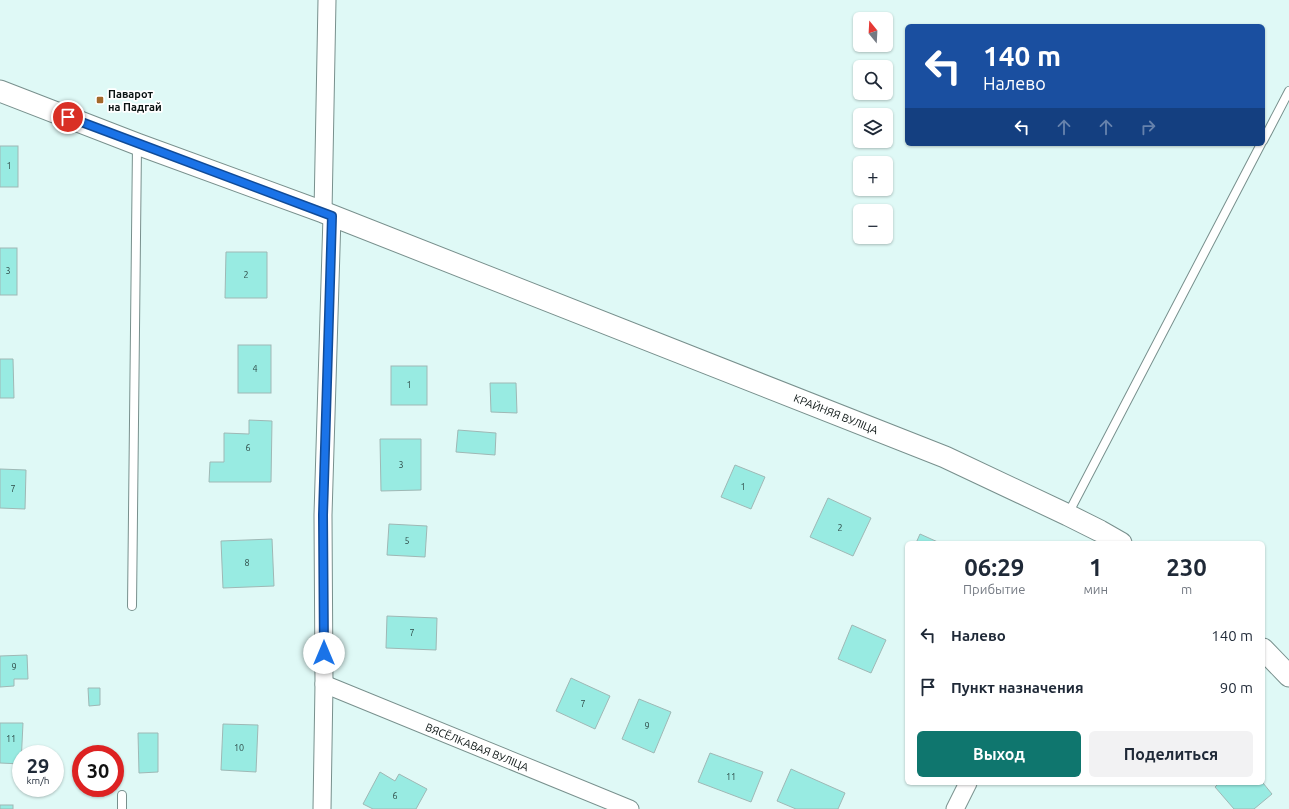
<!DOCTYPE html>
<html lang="ru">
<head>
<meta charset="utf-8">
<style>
  body { margin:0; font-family:Ubuntu,sans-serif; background:#f2f2f3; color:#1f2937; height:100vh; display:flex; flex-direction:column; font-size:15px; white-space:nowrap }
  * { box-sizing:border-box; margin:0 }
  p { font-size:13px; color:#747a83 }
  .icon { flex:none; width:22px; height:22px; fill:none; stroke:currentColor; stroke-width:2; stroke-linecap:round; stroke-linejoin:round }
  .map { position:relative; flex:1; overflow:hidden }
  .panel { position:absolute; left:905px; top:541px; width:360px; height:244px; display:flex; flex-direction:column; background:#fff; border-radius:6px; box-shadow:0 1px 3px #0004 }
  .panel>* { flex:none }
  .top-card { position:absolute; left:905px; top:24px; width:360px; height:122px; border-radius:6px; box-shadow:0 1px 3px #0004; background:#1a4fa0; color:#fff; overflow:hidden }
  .needle { width:26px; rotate:342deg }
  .fabs { position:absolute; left:853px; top:12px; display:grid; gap:8px }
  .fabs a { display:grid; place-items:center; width:40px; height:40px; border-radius:6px; background:#fff; box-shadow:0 1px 3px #0004; font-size:20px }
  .speed { position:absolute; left:12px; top:745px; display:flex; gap:8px; font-size:20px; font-weight:700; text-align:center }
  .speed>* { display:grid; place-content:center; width:52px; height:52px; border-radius:50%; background:#fff; box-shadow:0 1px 3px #0004; line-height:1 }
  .speed small { font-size:10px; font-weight:400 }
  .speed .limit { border:6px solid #d22; background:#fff; color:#111 }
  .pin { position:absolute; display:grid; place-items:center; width:34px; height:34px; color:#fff; margin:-17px; border:2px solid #fff; border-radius:50%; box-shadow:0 1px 4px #0007 }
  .me { position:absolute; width:44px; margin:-22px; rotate:0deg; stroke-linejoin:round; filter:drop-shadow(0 0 3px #0008) }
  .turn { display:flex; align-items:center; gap:14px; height:84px; padding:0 12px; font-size:18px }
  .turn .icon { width:52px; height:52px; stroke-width:2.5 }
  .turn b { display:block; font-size:28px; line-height:34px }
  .lanes { display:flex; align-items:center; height:38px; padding:0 12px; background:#0003; justify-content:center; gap:20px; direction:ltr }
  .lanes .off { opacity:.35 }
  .eta { display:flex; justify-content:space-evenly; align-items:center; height:68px; text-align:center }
  .eta b { font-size:24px; font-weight:700; line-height:28px }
  .action { display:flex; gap:8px; margin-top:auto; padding:8px 12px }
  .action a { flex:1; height:46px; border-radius:6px; background:#0f766e; color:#fff; font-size:16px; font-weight:700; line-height:46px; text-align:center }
  .action a+a { background:#f2f2f3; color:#1f2937 }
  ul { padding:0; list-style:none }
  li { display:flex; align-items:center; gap:12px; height:52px; padding:0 12px }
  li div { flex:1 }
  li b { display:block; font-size:15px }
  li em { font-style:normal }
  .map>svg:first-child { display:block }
  .building { fill:#98ebe2; stroke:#9fb8b5 }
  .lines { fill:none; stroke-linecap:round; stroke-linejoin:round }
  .service-casing { stroke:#78908d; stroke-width:10 }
  .minor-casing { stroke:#78908d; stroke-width:19 }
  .tertiary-casing { stroke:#78908d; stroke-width:23 }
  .service { stroke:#fff; stroke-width:8 }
  .minor { stroke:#fff; stroke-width:17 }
  .tertiary { stroke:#fff; stroke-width:21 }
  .route-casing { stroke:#114b97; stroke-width:10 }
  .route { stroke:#1a73e8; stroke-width:7 }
  .poi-dot { fill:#a4682a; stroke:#fff; stroke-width:1.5 }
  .labels { text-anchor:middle; stroke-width:3.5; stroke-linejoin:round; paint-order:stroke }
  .number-label { font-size:9px; fill:#2e4a47 }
  .poi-label { font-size:11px; font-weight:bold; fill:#0b1413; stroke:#fff; text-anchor:start }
  .street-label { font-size:11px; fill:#0b1413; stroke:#fff }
</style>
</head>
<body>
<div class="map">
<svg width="1289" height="809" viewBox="0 0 1289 809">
  <rect width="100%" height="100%" fill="#dff9f6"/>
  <g class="building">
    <rect x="0" y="146" width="18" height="41"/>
    <rect x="0" y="248" width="17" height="47"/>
    <polygon points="226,252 267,252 267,298 225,298"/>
    <rect x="238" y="345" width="33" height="48"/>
    <polygon points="0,359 13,359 14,398 0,398"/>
    <rect x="391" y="366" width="36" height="39"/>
    <polygon points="490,383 516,383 517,413 491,412"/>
    <polygon points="249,420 272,421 271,482 209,482 210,462 224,462 224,433 249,434"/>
    <polygon points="458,430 496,433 495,455 456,452"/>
    <polygon points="380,439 421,439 421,490 381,491"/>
    <polygon points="735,465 765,477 751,509 721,497"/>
    <polygon points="0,469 26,470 25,509 0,508"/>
    <polygon points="828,498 871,518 853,556 810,537"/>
    <polygon points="389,524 427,526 425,557 387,555"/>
    <polygon points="920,534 940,543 916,543"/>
    <polygon points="272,539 274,586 223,588 221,541"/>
    <polygon points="387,616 437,618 436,650 386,648"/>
    <polygon points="852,625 886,640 871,673 838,659"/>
    <polygon points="27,655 28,679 14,679 14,686 0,687 0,656"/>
    <polygon points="571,678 610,696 595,729 556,711"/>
    <polygon points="88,688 100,688 100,705 89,706"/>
    <polygon points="639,699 671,712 654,753 622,739"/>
    <polygon points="0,723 23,723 21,764 0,763"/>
    <polygon points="223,724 258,725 256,772 221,770"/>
    <polygon points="138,733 158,733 158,772 139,773"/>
    <polygon points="710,753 763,772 751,802 698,782"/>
    <polygon points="791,769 845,793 838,809 796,809 777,801"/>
    <polygon points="380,772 395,781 399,774 427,789 416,809 373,809 363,804"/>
    <polygon points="1219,783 1263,783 1272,794 1254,809 1234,809 1215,787"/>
    <rect x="0" y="805" width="13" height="4"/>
  </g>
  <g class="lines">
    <defs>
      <g id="service">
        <polyline points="1263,141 1289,91"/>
        <polyline points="1068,514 1261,144"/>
        <polyline points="132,606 137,145"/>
        <polyline points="122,809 122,795"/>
      </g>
      <g id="minor">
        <polyline points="323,212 327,0"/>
        <polyline points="324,684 630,809"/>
        <polyline points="322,809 324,684 323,515 332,216"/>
        <polyline points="955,809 968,783"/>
      </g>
      <g id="tertiary">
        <polyline points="0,91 137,144 323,212 945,457 1068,515 1100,531 1121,543"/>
        <polyline points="1263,649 1289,676"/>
      </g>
    </defs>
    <use href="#service" class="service-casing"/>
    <use href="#minor" class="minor-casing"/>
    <use href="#tertiary" class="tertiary-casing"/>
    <use href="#service" class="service"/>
    <use href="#minor" class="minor"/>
    <use href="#tertiary" class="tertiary"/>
  </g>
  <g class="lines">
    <defs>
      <polyline id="route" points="68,117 332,216 323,515 324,653"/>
    </defs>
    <use href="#route" class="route-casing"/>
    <use href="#route" class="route"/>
  </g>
  <rect class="poi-dot" x="96" y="96" width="8" height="8" rx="2"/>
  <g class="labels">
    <g class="number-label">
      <text x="9" y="169">1</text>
      <text x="8" y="274">3</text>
      <text x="246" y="278">2</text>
      <text x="255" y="372">4</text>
      <text x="409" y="388">1</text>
      <text x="248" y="451">6</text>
      <text x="401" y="468">3</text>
      <text x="743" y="490">1</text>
      <text x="13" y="492">7</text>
      <text x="840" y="531">2</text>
      <text x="407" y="544">5</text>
      <text x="247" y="566">8</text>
      <text x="412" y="636">7</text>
      <text x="14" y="670">9</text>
      <text x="583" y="707">7</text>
      <text x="647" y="729">9</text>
      <text x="11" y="742">11</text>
      <text x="239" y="751">10</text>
      <text x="731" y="780">11</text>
      <text x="395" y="799">6</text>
    </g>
    <g class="poi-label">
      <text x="108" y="98">Паварот<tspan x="108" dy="13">на Падгай</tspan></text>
    </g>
    <g class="street-label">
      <text transform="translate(836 414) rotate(22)" y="4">КРАЙНЯЯ ВУЛІЦА</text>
      <text transform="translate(477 747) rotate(22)" y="4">ВЯСЁЛКАВАЯ ВУЛІЦА</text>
    </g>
  </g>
</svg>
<div class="fabs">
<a><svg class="needle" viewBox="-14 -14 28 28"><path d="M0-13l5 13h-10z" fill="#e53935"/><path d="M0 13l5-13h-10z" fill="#747a83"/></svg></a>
<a><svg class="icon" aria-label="search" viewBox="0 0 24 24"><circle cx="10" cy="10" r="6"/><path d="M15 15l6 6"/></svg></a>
<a><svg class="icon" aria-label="layers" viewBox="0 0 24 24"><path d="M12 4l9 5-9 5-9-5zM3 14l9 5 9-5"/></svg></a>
<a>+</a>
<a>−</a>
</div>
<div class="speed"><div>29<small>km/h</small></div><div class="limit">30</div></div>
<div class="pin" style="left:68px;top:117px;background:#d93025"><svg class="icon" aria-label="arrive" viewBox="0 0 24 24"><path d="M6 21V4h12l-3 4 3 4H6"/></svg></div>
<svg class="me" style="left:324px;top:653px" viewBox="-20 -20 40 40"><circle r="19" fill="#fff"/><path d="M0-13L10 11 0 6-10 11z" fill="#1a73e8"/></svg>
<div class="top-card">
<div class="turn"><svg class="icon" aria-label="left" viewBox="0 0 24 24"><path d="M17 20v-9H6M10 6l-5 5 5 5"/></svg><div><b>140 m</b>Налево</div></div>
<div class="lanes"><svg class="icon" aria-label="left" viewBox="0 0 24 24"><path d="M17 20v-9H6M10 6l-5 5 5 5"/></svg><svg class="icon off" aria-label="ahead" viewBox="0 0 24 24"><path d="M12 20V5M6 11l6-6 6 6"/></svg><svg class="icon off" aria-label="ahead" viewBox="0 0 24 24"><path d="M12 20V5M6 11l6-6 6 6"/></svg><svg class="icon off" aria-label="right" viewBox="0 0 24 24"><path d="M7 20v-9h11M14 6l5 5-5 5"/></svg></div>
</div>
<section class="panel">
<div class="eta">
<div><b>06:29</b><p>Прибытие</p></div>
<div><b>1</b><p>мин</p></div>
<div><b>230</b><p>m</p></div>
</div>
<ul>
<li><svg class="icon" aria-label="left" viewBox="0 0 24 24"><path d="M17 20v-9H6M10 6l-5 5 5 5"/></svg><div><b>Налево</b></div><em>140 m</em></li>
<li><svg class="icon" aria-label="arrive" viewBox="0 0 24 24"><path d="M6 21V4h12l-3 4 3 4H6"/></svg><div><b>Пункт назначения</b></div><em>90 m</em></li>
</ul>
<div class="action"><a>Выход</a><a>Поделиться</a></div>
</section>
</div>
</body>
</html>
